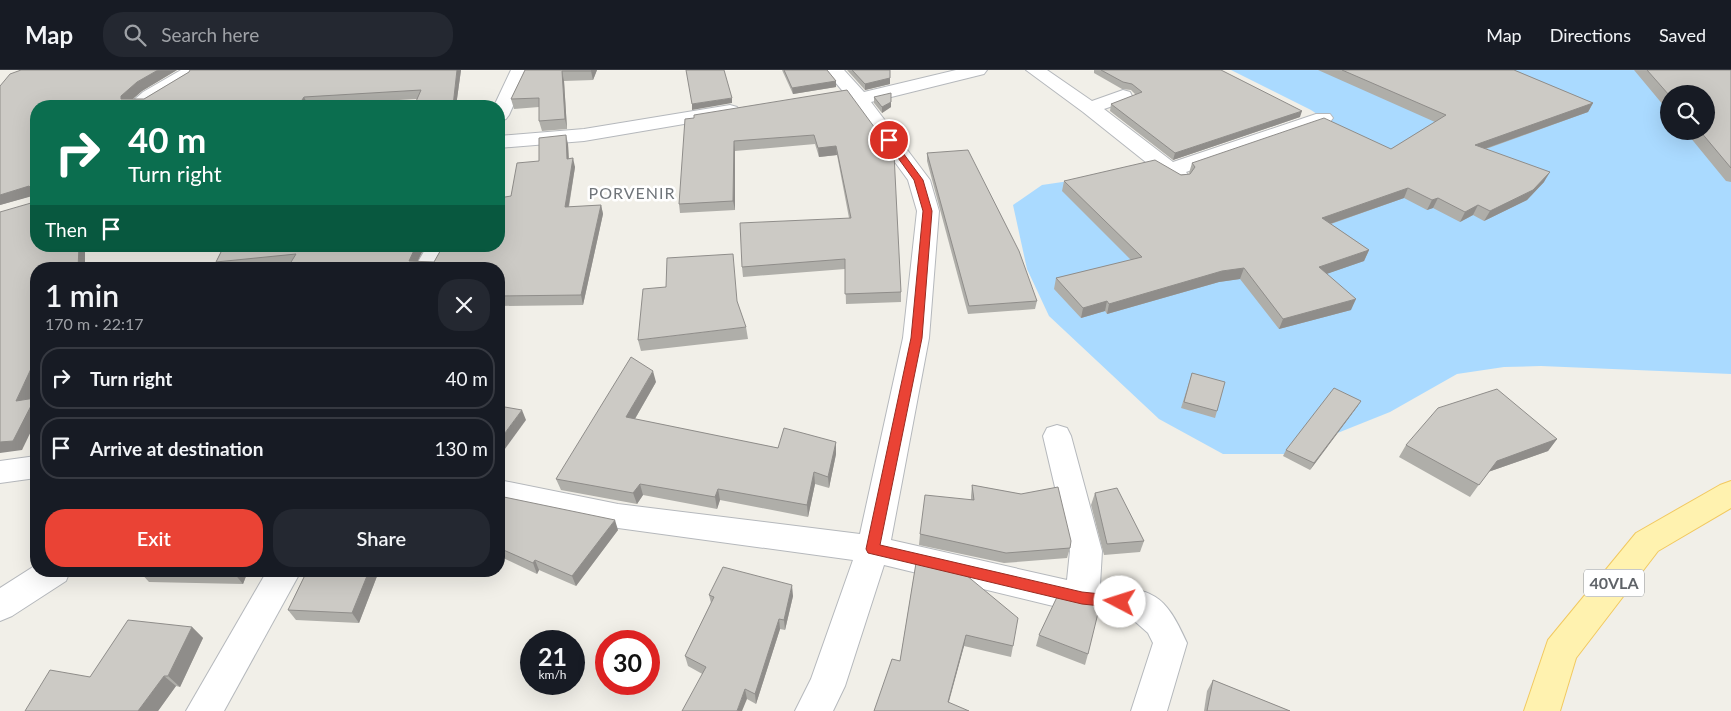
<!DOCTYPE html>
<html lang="en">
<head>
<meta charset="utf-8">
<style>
  body { margin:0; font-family:Lato,sans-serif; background:#242831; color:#f1f3f6; height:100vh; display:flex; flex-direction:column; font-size:19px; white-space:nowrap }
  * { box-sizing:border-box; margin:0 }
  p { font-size:16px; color:#9ea1a6 }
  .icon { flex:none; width:28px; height:28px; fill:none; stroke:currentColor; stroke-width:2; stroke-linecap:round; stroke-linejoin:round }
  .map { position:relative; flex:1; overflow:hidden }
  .side { position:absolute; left:30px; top:192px; width:475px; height:315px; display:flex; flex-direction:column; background:#171b24; border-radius:20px; box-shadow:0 5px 20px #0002 }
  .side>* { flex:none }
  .banner { position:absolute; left:30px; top:30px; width:475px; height:152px; border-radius:20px; box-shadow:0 5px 20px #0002; background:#0b6e4f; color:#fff; overflow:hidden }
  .buttons { position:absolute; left:1660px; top:15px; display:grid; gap:10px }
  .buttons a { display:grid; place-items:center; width:55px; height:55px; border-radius:50%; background:#171b24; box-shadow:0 5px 20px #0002; font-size:25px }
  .speed { position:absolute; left:520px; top:560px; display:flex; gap:10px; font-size:25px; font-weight:700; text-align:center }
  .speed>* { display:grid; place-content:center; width:65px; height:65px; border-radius:50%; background:#171b24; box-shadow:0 5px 20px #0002; line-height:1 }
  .speed small { font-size:12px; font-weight:400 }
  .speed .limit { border:8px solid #d22; background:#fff; color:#111 }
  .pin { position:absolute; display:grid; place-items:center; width:42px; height:42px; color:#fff; margin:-21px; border:2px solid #fff; border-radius:50%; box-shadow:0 1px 5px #0007 }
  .me { position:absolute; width:55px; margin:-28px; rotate:275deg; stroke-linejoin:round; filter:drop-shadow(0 0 4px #0008) }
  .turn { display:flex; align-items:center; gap:18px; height:105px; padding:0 15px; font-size:22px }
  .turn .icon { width:65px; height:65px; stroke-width:2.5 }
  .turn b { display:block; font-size:35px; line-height:42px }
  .then { display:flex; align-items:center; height:48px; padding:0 15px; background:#0003; gap:10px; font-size:19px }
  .round { display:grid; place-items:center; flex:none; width:52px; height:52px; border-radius:20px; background:#242831 }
  .headline { display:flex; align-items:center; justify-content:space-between; height:85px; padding:0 15px }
  h1 { font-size:30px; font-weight:600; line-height:38px }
  .primary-button { display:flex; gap:10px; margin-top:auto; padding:10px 15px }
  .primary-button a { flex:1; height:58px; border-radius:20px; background:#ea4335; color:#fff; font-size:20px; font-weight:600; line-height:58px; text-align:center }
  .primary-button a+a { background:#242831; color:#f1f3f6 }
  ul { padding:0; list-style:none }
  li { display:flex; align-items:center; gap:15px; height:62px; margin:0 10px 8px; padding:0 5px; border:2px solid #363941; border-radius:20px }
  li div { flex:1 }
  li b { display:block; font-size:19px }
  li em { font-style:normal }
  header { display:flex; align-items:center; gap:30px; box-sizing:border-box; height:70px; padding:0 25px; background:#171b24; border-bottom:1px solid #363941 }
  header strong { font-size:24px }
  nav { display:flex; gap:28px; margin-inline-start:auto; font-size:18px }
  .search { width:350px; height:45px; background:#242831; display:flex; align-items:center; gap:12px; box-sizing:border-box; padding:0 18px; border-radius:20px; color:#9ea1a6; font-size:19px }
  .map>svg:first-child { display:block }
  .water { fill:#aadaff; fill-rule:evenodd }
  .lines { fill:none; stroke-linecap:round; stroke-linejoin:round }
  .minor-casing { stroke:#b5b8bc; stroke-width:2 }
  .major-casing { stroke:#f2c960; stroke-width:2 }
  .minor { fill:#fff; fill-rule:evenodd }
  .major { fill:#fff2af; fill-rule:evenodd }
  .wall { fill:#afaea9 }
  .shaded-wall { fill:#8f8d8a }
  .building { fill:#cccac5; stroke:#8f8d8a }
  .route { fill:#ea4335; stroke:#982c22 }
  .labels { text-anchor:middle; stroke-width:5; stroke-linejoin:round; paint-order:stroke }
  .far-neighbourhood-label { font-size:16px; letter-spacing:1px; fill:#70757a; stroke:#fff }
  .shield { fill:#fff; stroke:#8f9295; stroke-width:1 }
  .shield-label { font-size:16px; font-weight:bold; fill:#5f6368 }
</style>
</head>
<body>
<header>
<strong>Map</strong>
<div class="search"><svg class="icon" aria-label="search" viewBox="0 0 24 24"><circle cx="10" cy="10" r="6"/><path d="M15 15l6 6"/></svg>Search here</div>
<nav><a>Map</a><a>Directions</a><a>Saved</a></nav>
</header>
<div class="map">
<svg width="1731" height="641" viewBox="0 0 1731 641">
  <rect width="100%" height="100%" fill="#f1efe8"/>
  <path class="water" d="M1231 0H1731V304L1541 296 1504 297 1457 304 1390 342 1285 384H1223L1159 349 1049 246 1027 199 1013 135 1042 115 1076 110 1185 127 1323 48 1311 40ZM1669 24H1706V61H1669Z"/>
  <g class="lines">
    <defs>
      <g id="minor">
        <polygon points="181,0 201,0 192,9 148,36 127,36 143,22"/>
        <polygon points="511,0 529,0 509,45 506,49 499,51 499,36 494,36"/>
        <path d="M825 0H844L864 22 956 0H987L984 4 871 32 930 110 939 141 929 268 891 470 1067 510 1070 481 1043 366 1047 358 1057 355 1067 358 1071 366 1102 481 1100 515C1154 520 1164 522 1187 573L1167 641H1131L1153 573 1148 563 1130 547 1082 543 884 495 845 616 833 641H795L811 609 853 490 618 458 499 434V410L618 434 860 464 903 268 917 141 908 110 846 25Z"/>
        <polygon points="1026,0 1047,0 1092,31 1123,20 1130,22 1132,26 1130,30 1104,39 1173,92 1316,44 1330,44 1333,48 1330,52 1186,102 1190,107 1187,112 1179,113 1162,105 1083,42"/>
        <polygon points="730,35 737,37 740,41 737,45 584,71 499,78 499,66 584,59"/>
        <polygon points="427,176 450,176 438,199 414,199"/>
        <polygon points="36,386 36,408 0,413 0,391"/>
        <polygon points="36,495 36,501 70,501 66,511 12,546 0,551 0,518"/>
        <polygon points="267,501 301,501 224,641 186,641"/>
      </g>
      <polygon id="major" points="1731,411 1731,438 1658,481 1576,588 1560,641 1524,641 1548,570 1636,463 1720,415"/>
    </defs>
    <use href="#minor" class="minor-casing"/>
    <use href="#major" class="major-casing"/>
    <use href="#minor" class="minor"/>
    <use href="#major" class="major"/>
  </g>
  <g class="wall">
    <polygon points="21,0 177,0 142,21 132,29 144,29 189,2 190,0 461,0 456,36 417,29 308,35 36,36 36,176 85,176 85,199 36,199 36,315 30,329 22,380 31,126 0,135 0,16"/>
    <polygon points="525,0 597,0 593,10 564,11 567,59 542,61 539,51 539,37 514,39 511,29"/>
    <polygon points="782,0 827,0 836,11 836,17 793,24"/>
    <polygon points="847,0 890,0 890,14 865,20"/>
    <polygon points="1094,0 1221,0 1300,47 1173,90 1110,41 1111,34 1136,25 1131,20 1122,19 1094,3"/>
    <polygon points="1318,0 1514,0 1593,33 1588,42 1486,79 1544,112 1527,130 1484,151 1473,145 1460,152 1433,138 1427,140 1404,128 1331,154 1369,180 1364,191 1326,204 1351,240 1279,259 1240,209 1219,212 1107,244 1105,241 1081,248 1054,219 1056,208 1131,190 1062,121 1064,111 1190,104 1189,103 1192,93 1391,79 1435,52"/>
    <polygon points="1634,0 1731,0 1731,112 1726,111 1685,61 1706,61 1669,24 1669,42"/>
    <polygon points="847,20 901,222 901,232 846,234 845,199 743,207 742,197 849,148 837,85 819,87 815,74 735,81 735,140 680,143 679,134 694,48"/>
    <polygon points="874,27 891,37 882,43 874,33"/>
    <polygon points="568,74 569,89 575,97 569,137 601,135 603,144 583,235 499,236 499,199 289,199 288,197 290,194 242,199 220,199 216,192 224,176 419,176 422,182 417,191 434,192 511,126 539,91"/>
    <polygon points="927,83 1037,231 1035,239 968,244 927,91"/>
    <polygon points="746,257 748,269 641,281 638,270"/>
    <polygon points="1192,303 1217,341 1215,348 1181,338"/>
    <polygon points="656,312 635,349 778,378 836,372 836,384 829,418 815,414 808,447 720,430 717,439 643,425 637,434 561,420 556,409"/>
    <polygon points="1361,331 1357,337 1310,400 1283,386 1286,380"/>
    <polygon points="1557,369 1548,381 1488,402 1470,427 1399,387 1406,375"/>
    <polygon points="972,415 1021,424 1070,478 1067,488 1004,493 919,475 920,464 971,430 971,426"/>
    <polygon points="1095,423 1144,471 1140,482 1104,485 1091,435"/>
    <polygon points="499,426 618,460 576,516 539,500 537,504 499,486"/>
    <polygon points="916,493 1013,576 1011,587 964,576 949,632 874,641 900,591"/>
    <polygon points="139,501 248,501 243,514 149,512"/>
    <polygon points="307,501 379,501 359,553 296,550 288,540"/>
    <polygon points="709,525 793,526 785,560 780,559 756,634 688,596 685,586 711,533"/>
    <polygon points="192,557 203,568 180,617 176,616 158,641 25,641 90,607"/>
    <polygon points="1039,565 1088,584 1085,595 1036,576"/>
    <polygon points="1213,610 1290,641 1204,641 1207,621"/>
  </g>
  <g class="shaded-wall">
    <polygon points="158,0 177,0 142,21 126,35 121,29 121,26 137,12"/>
    <polygon points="457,0 461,0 456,36 453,36"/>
    <polygon points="592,0 597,0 593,10 591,1"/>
    <polygon points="562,1 564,11 567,59 565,49"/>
    <polygon points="890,8 890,14 865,20 865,14"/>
    <polygon points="836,11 836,17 793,24 792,18"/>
    <polygon points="304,27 308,35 307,36 298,36"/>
    <polygon points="732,28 732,33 692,40 692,34"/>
    <polygon points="891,32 891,37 882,43 882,37"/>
    <polygon points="1593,33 1588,42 1470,84 1475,75"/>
    <polygon points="1302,41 1300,47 1173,90 1175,83"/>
    <polygon points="566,65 568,74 569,98 567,89"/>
    <polygon points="734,71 735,81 735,140 733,131"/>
    <polygon points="836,76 837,85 819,87 818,78"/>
    <polygon points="573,88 575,97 567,146 565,137"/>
    <polygon points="1550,102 1544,112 1527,130 1484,151 1490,141"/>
    <polygon points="29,116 36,125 0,135 0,125"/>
    <polygon points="1408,118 1404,128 1318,158 1322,148"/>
    <polygon points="1438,128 1433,138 1427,140 1432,130"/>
    <polygon points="601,135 603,144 583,235 581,225"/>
    <polygon points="1478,135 1473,145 1460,152 1465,142"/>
    <polygon points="79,176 85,176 85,199 78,199"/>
    <polygon points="416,176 419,176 422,182 414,199 409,191"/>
    <polygon points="1369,180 1364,191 1315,208 1319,197"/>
    <polygon points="1244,198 1240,209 1219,212 1107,244 1109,234 1222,201"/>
    <polygon points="1356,229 1351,240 1279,259 1283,249"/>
    <polygon points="1107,231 1105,241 1081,248 1083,238"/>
    <polygon points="36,288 36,315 25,341 16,331"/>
    <polygon points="653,301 656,312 629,359 626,347"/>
    <polygon points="35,328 36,330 36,351 22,380 0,383 0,372"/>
    <polygon points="1361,331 1357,337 1310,400 1314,393"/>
    <polygon points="522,340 526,350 499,387 499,371"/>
    <polygon points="1557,369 1548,381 1488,402 1497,391"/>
    <polygon points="836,372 836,384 829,418 828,407"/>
    <polygon points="814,402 815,414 808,447 807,435"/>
    <polygon points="640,414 643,425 637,434 633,423"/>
    <polygon points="718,419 720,430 717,439 715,427"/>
    <polygon points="615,450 618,460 576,516 572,506"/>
    <polygon points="535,490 539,500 537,504 533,493"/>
    <polygon points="234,501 248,501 243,514 233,502"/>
    <polygon points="369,501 379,501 359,553 352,543"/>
    <polygon points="792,515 793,526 785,560 784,550"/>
    <polygon points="779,549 780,559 756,634 755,624"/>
    <polygon points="192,557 203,568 180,617 168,606"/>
    <polygon points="966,565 964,576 946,641 948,632"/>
    <polygon points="164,606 176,616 158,641 138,641"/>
    <polygon points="745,619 747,629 742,641 737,641"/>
  </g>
  <g class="building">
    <polygon points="21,0 158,0 137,12 121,26 121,29 144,29 189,2 190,0 457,0 453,36 414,36 421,20 304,27 298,36 36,36 36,176 79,176 78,199 36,199 36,288 16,331 35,328 13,371 0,372 0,142 31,133 31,118 29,116 0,125 0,16 10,4"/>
    <polygon points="525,0 592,0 591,1 562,1 565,49 539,51 539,28 511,29"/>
    <polygon points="686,0 724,0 732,28 692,34"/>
    <polygon points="784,0 827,0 836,11 792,18"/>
    <polygon points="852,0 890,0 890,8 865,14"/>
    <polygon points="1101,0 1221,0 1302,41 1175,83 1111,34 1142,22 1132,14 1123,12"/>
    <polygon points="1342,0 1514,0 1593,33 1475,75 1550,102 1533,120 1490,141 1478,135 1465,142 1438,128 1432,130 1408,118 1322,148 1369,180 1319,197 1356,229 1283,249 1244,198 1222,201 1109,234 1107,231 1083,238 1056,208 1142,187 1064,111 1155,90 1181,105 1190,104 1195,97 1192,93 1324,48 1391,79 1446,45"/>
    <polygon points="1647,0 1731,0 1731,98 1700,61 1706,61 1706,24 1669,24 1669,25"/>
    <polygon points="847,20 894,84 901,222 845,224 845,189 742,197 740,153 851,148 836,76 818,78 814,65 734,71 733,131 679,134 685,49 694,48 694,45"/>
    <polygon points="891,23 891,32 882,37 874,27"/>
    <polygon points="566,65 567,89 573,88 565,137 601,135 581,225 499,226 499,199 323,199 326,195 288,197 296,184 216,192 224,176 416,176 409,191 434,192 443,176 499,176 499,128 511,126 517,93 539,91 539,68"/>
    <polygon points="968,80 1019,181 1037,231 969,236 927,83"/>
    <polygon points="733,184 737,231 746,257 638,270 643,219 666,217 667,188"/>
    <polygon points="631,287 653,301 626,347 778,378 784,358 836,372 828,407 814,402 807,435 718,419 715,427 640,414 633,423 556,409"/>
    <polygon points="1192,303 1225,312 1217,341 1184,332"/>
    <polygon points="1334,318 1361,331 1314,393 1286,380"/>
    <polygon points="1497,319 1557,369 1497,391 1479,415 1406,375 1438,338"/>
    <polygon points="499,336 522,340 499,371"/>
    <polygon points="972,415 1021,424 1058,417 1071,471 1070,478 1006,483 920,464 925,425 974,430"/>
    <polygon points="1117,418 1144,471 1107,474 1095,423"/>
    <polygon points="499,426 615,450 572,506 535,490 533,493 499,478"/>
    <polygon points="916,493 966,505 1018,548 1013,576 966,565 948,632 969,641 874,641 892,589 900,591"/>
    <polygon points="723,497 792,515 784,550 779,549 755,624 745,619 737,641 682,641 706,597 685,586 714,527 709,525"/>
    <polygon points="183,501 234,501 233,502"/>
    <polygon points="307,501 369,501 352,543 288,540"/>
    <polygon points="1057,527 1100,535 1088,584 1039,565"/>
    <polygon points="128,550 192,557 168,606 164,606 138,641 25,641 50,600 90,607"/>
    <polygon points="1213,610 1290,641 1207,641"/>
  </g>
  <polygon class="route" points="886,68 892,68 923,110 932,141 922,268 880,475 1082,522 1120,526 1124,527 1126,532 1124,536 1120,538 1082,534 868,483 866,479 911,268 923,141 914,110 885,70"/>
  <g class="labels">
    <g class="far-neighbourhood-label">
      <text x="632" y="129">PORVENIR</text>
    </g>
    <rect class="shield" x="1584" y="499.5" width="60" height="27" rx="4"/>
    <g class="shield-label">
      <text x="1614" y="519">40VLA</text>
    </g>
  </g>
</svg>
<div class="buttons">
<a><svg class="icon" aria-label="search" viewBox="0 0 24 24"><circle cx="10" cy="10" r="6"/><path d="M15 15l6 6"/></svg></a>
</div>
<div class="speed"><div>21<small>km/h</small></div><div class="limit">30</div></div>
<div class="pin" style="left:889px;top:70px;background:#d93025"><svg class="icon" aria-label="arrive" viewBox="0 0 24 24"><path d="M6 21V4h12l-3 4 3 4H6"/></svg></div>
<svg class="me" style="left:1120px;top:532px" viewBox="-20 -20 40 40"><circle r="19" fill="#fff"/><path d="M0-13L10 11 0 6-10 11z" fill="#ea4335"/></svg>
<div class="banner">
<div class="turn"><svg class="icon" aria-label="right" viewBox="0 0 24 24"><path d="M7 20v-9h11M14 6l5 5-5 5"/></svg><div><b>40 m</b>Turn right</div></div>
<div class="then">Then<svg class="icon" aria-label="arrive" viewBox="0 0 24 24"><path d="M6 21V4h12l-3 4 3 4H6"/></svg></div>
</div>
<section class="side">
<div class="headline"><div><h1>1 min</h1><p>170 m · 22:17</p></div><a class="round"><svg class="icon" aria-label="close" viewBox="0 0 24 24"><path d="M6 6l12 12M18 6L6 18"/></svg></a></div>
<ul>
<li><svg class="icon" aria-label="right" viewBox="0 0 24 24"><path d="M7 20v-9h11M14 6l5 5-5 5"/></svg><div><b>Turn right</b></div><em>40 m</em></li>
<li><svg class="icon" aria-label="arrive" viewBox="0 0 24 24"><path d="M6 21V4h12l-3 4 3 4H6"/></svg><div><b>Arrive at destination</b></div><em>130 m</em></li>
</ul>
<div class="primary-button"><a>Exit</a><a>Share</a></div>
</section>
</div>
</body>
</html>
